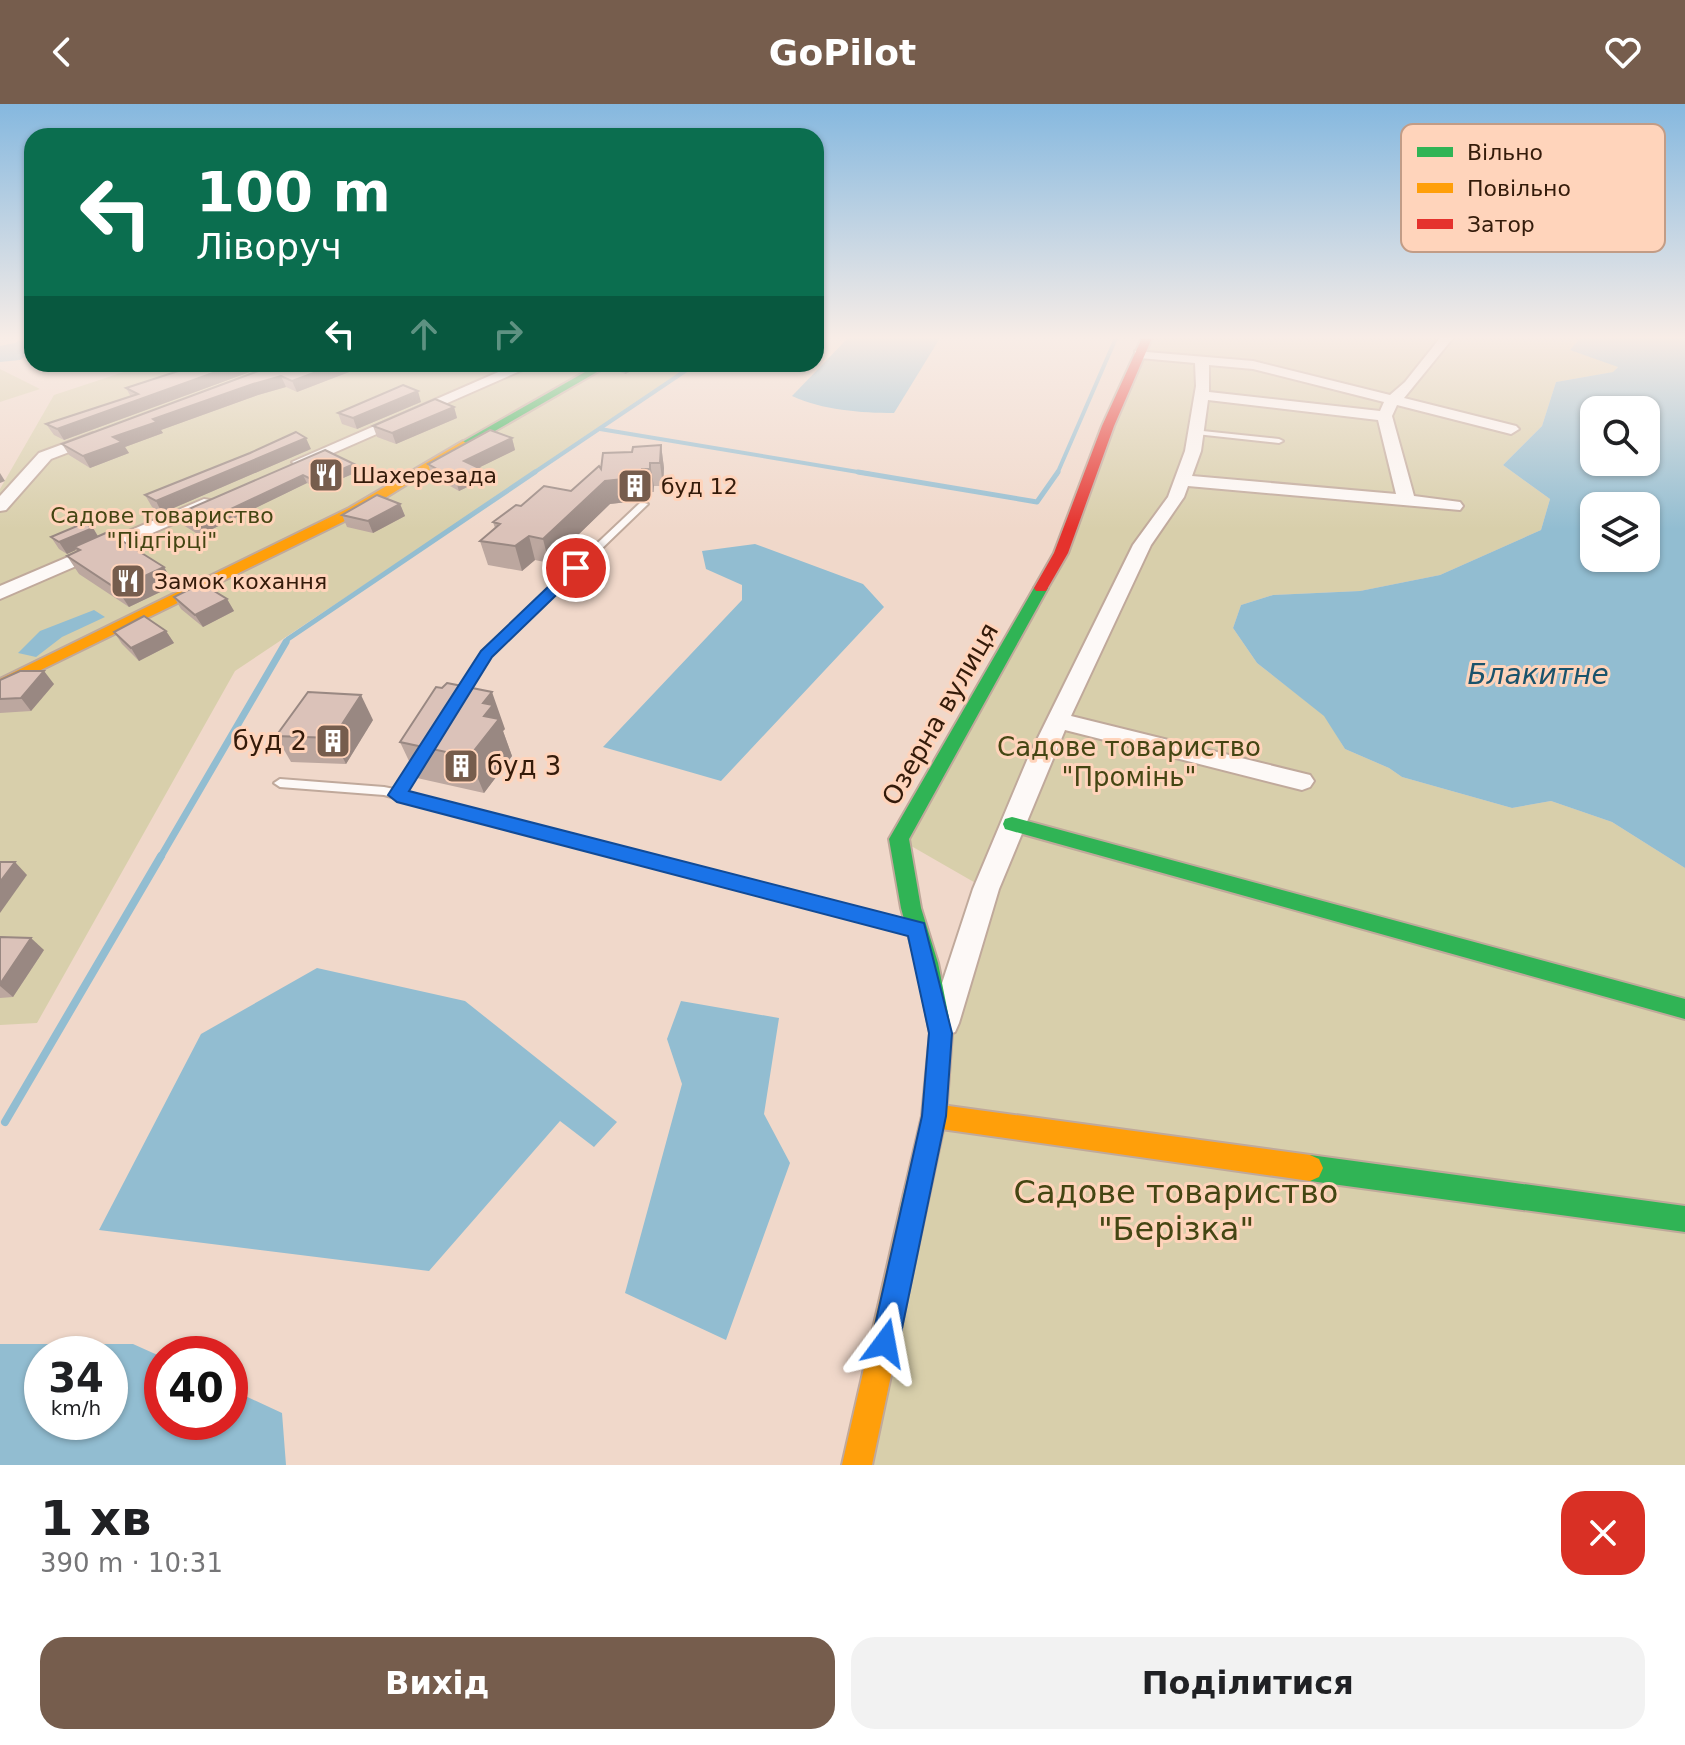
<!DOCTYPE html>
<html lang="uk">
<head>
<meta charset="utf-8">
<style>
  body { margin:0; font-family:"DejaVu Sans",sans-serif; background:#f2f2f2; color:#202124; height:100vh; display:flex; flex-direction:column; font-size:30px; white-space:nowrap }
  * { box-sizing:border-box; margin:0 }
  p { font-size:26px; color:#757577 }
  .icon { flex:none; width:44px; height:44px; fill:none; stroke:currentColor; stroke-width:2; stroke-linecap:round; stroke-linejoin:round }
  .map { position:relative; height:1361px; overflow:hidden }
  .details { display:flex; flex-direction:column; background:#fff; flex:1 }
  .details>* { flex:none }
  .guide { position:absolute; left:24px; top:24px; width:800px; height:244px; border-radius:24px; box-shadow:0 2px 6px #0004; background:#0b6e4f; color:#fff; overflow:hidden }
  .controls { position:absolute; left:1580px; top:292px; display:grid; gap:16px }
  .controls a { display:grid; place-items:center; width:80px; height:80px; border-radius:16px; background:#fff; box-shadow:0 2px 6px #0004; font-size:40px }
  .speed { position:absolute; left:24px; top:1232px; display:flex; gap:16px; font-size:40px; font-weight:700; text-align:center }
  .speed>* { display:grid; place-content:center; width:104px; height:104px; border-radius:50%; background:#fff; box-shadow:0 2px 6px #0004; line-height:1 }
  .speed small { font-size:20px; font-weight:400 }
  .speed .limit { border:12px solid #d22; background:#fff; color:#111 }
  .pin { position:absolute; display:grid; place-items:center; width:68px; height:68px; color:#fff; margin:-34px; border:4px solid #fff; border-radius:50%; box-shadow:0 2px 8px #0007 }
  .me { position:absolute; width:88px; margin:-44px; rotate:13deg; stroke-linejoin:round; filter:drop-shadow(0 0 6px #0008) }
  .turn { display:flex; align-items:center; gap:28px; height:168px; padding:0 40px; font-size:36px }
  .turn .icon { width:104px; height:104px; stroke-width:2.5 }
  .turn b { display:block; font-size:56px; line-height:68px }
  .lanes { display:flex; align-items:center; height:76px; padding:0 40px; background:#0003; justify-content:center; gap:40px; direction:ltr }
  .lanes .off { opacity:.35 }
  .round { display:grid; place-items:center; flex:none; width:84px; height:84px; border-radius:24px; background:#f2f2f2 }
  .head { display:flex; align-items:center; justify-content:space-between; height:136px; padding:0 40px }
  h1 { font-size:48px; font-weight:800; line-height:60px }
  .action { display:flex; gap:16px; margin-top:auto; padding:16px 40px }
  .action a { flex:1; height:92px; border-radius:24px; background:#765d4d; color:#fff; font-size:32px; font-weight:800; line-height:92px; text-align:center }
  .action a+a { background:#f2f2f2; color:#202124 }
  header { display:flex; justify-content:space-between; align-items:center; height:104px; padding:0 40px; background:#765d4d; color:#fff; font-size:36px; font-weight:800 }
  .map>svg:first-child { display:block }
  .green { fill:#d8cfab }
  .water { fill:#92bdd1; fill-rule:evenodd }
  .lines { fill:none; stroke-linecap:round; stroke-linejoin:round }
  .stream-far3 { stroke:#92bdd1; stroke-width:4 }
  .stream-far2 { stroke:#92bdd1; stroke-width:5 }
  .stream-far1 { stroke:#92bdd1; stroke-width:7 }
  .stream { stroke:#92bdd1; stroke-width:8 }
  .lane-casing { stroke:#c0a99b; stroke-width:4 }
  .street-casing { stroke:#c0a99b; stroke-width:4 }
  .fast-casing { stroke:#c0a99b; stroke-width:4 }
  .slow-casing { stroke:#c0a99b; stroke-width:4 }
  .jam-casing { stroke:#c0a99b; stroke-width:4 }
  .lane { fill:#fdf9f7; fill-rule:evenodd }
  .street { fill:#fdf9f7; fill-rule:evenodd }
  .fast { fill:#30b455; fill-rule:evenodd }
  .slow { fill:#ff9f0a; fill-rule:evenodd }
  .jam { fill:#e5322d; fill-rule:evenodd }
  .wall { fill:#bca79f }
  .shaded-wall { fill:#998882 }
  .building { fill:#dbc2b9; stroke:#998882; stroke-width:2 }
  .route { fill:#1a73e8; stroke:#114b97; stroke-width:2 }
  .labels { text-anchor:middle; stroke-width:6; stroke-linejoin:round; paint-order:stroke }
  .far-poi-label { font-size:22px; fill:#341b0a; stroke:#ffd4bb; text-anchor:start }
  .far-park-label { font-size:22px; fill:#444613; stroke:#ffd4bb }
  .street-label { font-size:26px; fill:#341b0a; stroke:#ffd4bb }
  .poi-label { font-size:26px; fill:#341b0a; stroke:#ffd4bb; text-anchor:end }
  .park-label { font-size:26px; fill:#444613; stroke:#ffd4bb }
  .water-label { font-size:28px; font-style:italic; fill:#1a536c; stroke:#ffd4bb }
  .near-park-label { font-size:32px; fill:#444613; stroke:#ffd4bb }
  .key { fill:#ffd4bb; stroke:#c29c86; stroke-width:2 }
  .key-label { font-size:22px; fill:#341b0a }
</style>
</head>
<body>
<header><svg class="icon" aria-label="back" viewBox="0 0 24 24"><path d="M15 5l-7 7 7 7"/></svg>GoPilot<svg class="icon" aria-label="heart" viewBox="0 0 24 24"><path d="M12 20l-8-8c-3-5 5-10 8-4 3-6 11-1 8 4z"/></svg></header>
<div class="map">
<svg width="1685" height="1361" viewBox="0 0 1685 1361">
  <rect width="100%" height="100%" fill="#f0d8ca"/>
  <g class="green">
    <polygon points="1147,234 1580,234 1570,246 1618,262 1614,268 1556,278 1542,322 1503,361 1550,395 1541,426 1440,471 1360,487 1273,491 1241,501 1233,524 1257,559 1325,612 1345,645 1389,664 1402,673 1512,704 1551,697 1612,718 1685,764 1685,1361 857,1361 986,785 899,735 1061,449"/>
    <polygon points="148,260 696,260 235,567 37,919 0,921 0,385 54,291"/>
    <polygon points="0,265 40,285 0,298"/>
  </g>
  <g class="water">
    <polygon points="23,234 32,234 32,247 20,256 0,258 0,242 15,239"/>
    <path d="M848 234H940L894 309C861 309 822 306 792 292Z"/>
    <path d="M1580 234H1685V764L1612 718 1551 697 1512 704 1402 673 1389 664 1345 645 1324 612 1257 559 1233 524 1241 501 1273 491 1360 487 1440 471 1541 426 1550 395 1503 361 1542 322 1556 278 1613 268 1618 263 1570 246ZM1646 306V358H1594V306ZM1594 402H1646V454H1594Z"/>
    <polygon points="755,440 863,480 884,503 721,677 603,643 742,496 742,481 706,465 702,447"/>
    <polygon points="94,506 105,513 62,533 36,553 18,549 40,527"/>
    <polygon points="317,864 465,897 617,1018 594,1043 560,1017 429,1167 99,1126 201,930"/>
    <polygon points="681,897 779,914 764,1010 790,1059 726,1236 625,1189 682,980 667,935"/>
    <path d="M0 1240H133L162 1253V1318H230V1285L282 1309 286 1361H0ZM42 1250H110V1318H42Z"/>
  </g>
  <g class="lines">
    <g class="stream-far3">
      <polyline points="600,325 870,370"/>
      <polyline points="532,370 694,261"/>
      <polyline points="1057,370 1116,234"/>
    </g>
    <g class="stream-far2">
      <polyline points="858,368 1037,398 1058,368"/>
      <polyline points="285,540 288,535 535,368"/>
    </g>
    <polyline class="stream-far1" points="160,754 286,538"/>
    <polyline class="stream" points="5,1018 161,752"/>
    <defs>
      <g id="lane">
        <polygon points="1193,326 1279,335 1283,337 1279,339 1196,330 1193,330"/>
        <polygon points="641,398 648,400 490,552 461,600 453,600 452,597 482,548"/>
        <polygon points="421,649 427,653 405,688 910,818 915,820 917,824 915,828 910,830 384,691 280,683 274,679 280,675 384,683 394,685 417,650"/>
      </g>
      <g id="street">
        <path d="M1440 234H1453L1404 294 1516 322 1519 325 1511 330 1397 301 1392 312 1414 392 1460 398 1463 402 1460 406 1188 382 1184 393 1151 441 1071 612 1310 671 1314 677 1310 683 1302 686 1065 626 999 785 959 919 955 928 944 932 933 928 929 919 973 785 1028 654 1133 441 1168 393 1185 347 1196 282 1195 259 1140 254 1135 253V247L1253 257 1390 291 1405 278ZM1209 261 1253 265 1384 298 1380 307 1209 288ZM1208 296 1378 316 1396 390 1192 372 1201 347Z"/>
        <polygon points="517,260 536,260 306,361 300,363 292,358"/>
        <polygon points="93,329 98,331 98,337 51,355 6,406 0,407 0,392 39,349"/>
        <polygon points="204,395 210,396 213,400 210,404 0,495 0,482"/>
      </g>
      <g id="fast">
        <polygon points="599,260 611,260 467,343 457,341"/>
        <polygon points="1041,480 1048,484 909,735 921,804 938,859 952,929 946,1012 926,1106 922,1115 913,1119 904,1115 900,1106 922,1012 930,929 916,859 901,804 889,735 1034,484"/>
        <polygon points="1012,713 1685,895 1685,915 1005,725 1003,720 1005,715"/>
        <polygon points="1310,1051 1685,1102 1685,1128 1310,1077 1301,1073 1297,1064 1301,1055"/>
      </g>
      <g id="slow">
        <polygon points="463,337 469,341 467,343 359,410 0,586 0,575 349,404"/>
        <polygon points="934,1000 1310,1051 1319,1055 1323,1064 1319,1073 1310,1077 934,1024 925,1020 922,1012 925,1004"/>
        <polygon points="913,1093 922,1097 926,1106 872,1361 842,1361 900,1106 904,1097"/>
      </g>
      <polygon id="jam" points="1142,234 1152,234 1114,322 1068,449 1046,487 1036,487 1034,484 1054,449 1102,322"/>
    </defs>
    <use href="#lane" class="lane-casing"/>
    <use href="#street" class="street-casing"/>
    <use href="#fast" class="fast-casing"/>
    <use href="#slow" class="slow-casing"/>
    <use href="#jam" class="jam-casing"/>
    <use href="#lane" class="lane"/>
    <use href="#street" class="street"/>
    <use href="#fast" class="fast"/>
    <use href="#slow" class="slow"/>
    <use href="#jam" class="jam"/>
  </g>
  <g class="wall">
    <polygon points="199,260 272,260 64,336 54,331 46,320 131,293 126,284"/>
    <polygon points="277,260 370,260 297,288 286,283 258,291 161,326 163,329 125,343 129,349 90,364 69,351 62,340"/>
    <polygon points="548,260 573,260 559,265"/>
    <polygon points="612,260 647,260 625,270 613,265"/>
    <polygon points="421,298 357,325 342,320 338,309"/>
    <polygon points="454,303 457,314 396,340 377,333 373,322"/>
    <polygon points="512,334 515,346 478,364 482,376 459,387 432,372 428,360"/>
    <polygon points="661,341 664,364 663,382 654,382 654,388 646,388 645,396 610,400 549,459 535,456 522,467 488,461 480,437 495,424 493,418 521,402 571,387 601,365 632,348"/>
    <polygon points="311,345 162,409 152,403 145,391"/>
    <polygon points="325,346 357,368 318,385 307,379 204,429 196,429 180,419 175,411"/>
    <polygon points="400,400 405,412 373,429 347,423 342,411"/>
    <polygon points="93,424 98,432 175,481 129,503 79,470 67,452 77,448 76,446 67,450 59,445 51,433"/>
    <polygon points="196,486 227,495 234,507 203,523 181,505 174,493"/>
    <polygon points="166,527 174,539 139,557 122,540 114,528"/>
    <polygon points="0,576 54,580 31,607 0,609"/>
    <polygon points="373,616 346,660 291,658 276,632"/>
    <polygon points="505,625 503,627 512,652 484,689 417,674 400,638"/>
    <polygon points="0,833 44,846 13,893 0,894"/>
  </g>
  <g class="shaded-wall">
    <polygon points="238,260 272,260 64,336 57,325"/>
    <polygon points="338,260 370,260 297,288 292,277"/>
    <polygon points="558,260 573,260 559,265"/>
    <polygon points="623,260 647,260 625,270"/>
    <polygon points="281,272 286,283 258,291 161,326 163,329 125,343 129,349 90,364 83,352 113,333 153,315 253,280"/>
    <polygon points="418,287 421,298 357,325 353,314"/>
    <polygon points="454,303 457,314 396,340 392,329"/>
    <polygon points="306,334 311,345 162,409 156,397"/>
    <polygon points="512,334 515,346 468,369 464,357"/>
    <polygon points="661,341 664,364 663,382 660,359"/>
    <polygon points="650,359 654,382 654,388 650,365"/>
    <polygon points="354,360 357,368 318,385 315,377"/>
    <polygon points="479,364 482,376 459,387 455,375"/>
    <polygon points="642,365 646,388 645,396 610,400 549,459 543,435 605,377"/>
    <polygon points="0,369 5,377 0,379"/>
    <polygon points="303,371 307,379 204,429 199,420"/>
    <polygon points="400,400 405,412 373,429 368,417"/>
    <polygon points="93,424 100,436 74,443 76,446 67,450 59,438"/>
    <polygon points="529,432 535,456 522,467 515,442"/>
    <polygon points="164,463 175,481 129,503 117,485"/>
    <polygon points="227,495 234,507 203,523 195,511"/>
    <polygon points="166,527 174,539 139,557 131,544"/>
    <polygon points="44,567 54,580 31,607 21,594"/>
    <polygon points="492,588 505,625 503,627 512,652 484,689 469,653 484,612 483,599"/>
    <polygon points="361,591 373,616 346,660 333,634"/>
    <polygon points="15,758 27,771 0,809 0,778"/>
    <polygon points="31,834 44,846 13,893 0,882 0,880"/>
  </g>
  <g class="building">
    <polygon points="200,260 238,260 57,325 46,320 138,290 126,284"/>
    <polygon points="277,260 338,260 292,277 281,272 253,280 153,315 157,318 113,333 122,338 83,352 62,340"/>
    <polygon points="403,281 418,287 353,314 338,309"/>
    <polygon points="435,295 454,303 392,329 373,322"/>
    <polygon points="490,326 512,334 464,357 479,364 455,375 428,360"/>
    <polygon points="296,328 306,334 156,397 145,391 250,349"/>
    <polygon points="661,341 660,359 650,359 650,365 642,365 642,373 605,377 543,435 529,432 515,442 480,437 500,420 493,418 516,401 521,402 544,382 571,387 599,362 601,365 603,349 632,348 633,343"/>
    <polygon points="325,346 354,360 315,377 303,371 199,420 191,420 175,411"/>
    <polygon points="377,391 400,400 368,417 342,411"/>
    <polygon points="84,419 93,424 59,438 51,433"/>
    <polygon points="108,428 164,463 117,485 67,452 80,446 74,443"/>
    <polygon points="206,482 227,495 195,511 174,493 192,484 196,486"/>
    <polygon points="144,512 166,527 131,544 114,528"/>
    <polygon points="20,567 44,567 21,594 0,595 0,576"/>
    <polygon points="447,579 492,588 483,599 493,601 484,612 499,615 469,653 400,638 436,583 442,584"/>
    <polygon points="308,588 361,591 333,634 276,632"/>
    <polygon points="0,758 15,758 0,778"/>
    <polygon points="0,833 31,834 0,880"/>
  </g>
  <linearGradient id="sky" x2="0" y2="1"><stop stop-color="#85b8df"/><stop offset="0.55" stop-color="#f8ede7"/><stop offset="1" stop-color="#f8ede7" stop-opacity="0"/></linearGradient>
  <rect width="1685" height="425" fill="url(#sky)"/>
  <polygon class="route" points="576,460 583,464 581,467 492,553 409,687 924,819 952,929 946,1012 899,1239 895,1249 885,1253 875,1249 871,1239 922,1012 929,929 908,832 397,698 388,691 481,547 571,461"/>
  <defs>
    <symbol id="restaurant-square" viewBox="-11 -11 22 22"><rect x="-9" y="-9" width="18" height="18" rx="4" fill="#765d4d" stroke="#ffd4bb"/><path d="M-5-6h1v4h1v-4h1v4h1v-4h1v5L-1.5 .5V6h-2V.5L-5-1ZM5-6V6H3V1.5H1.5Q1.5-4 5-6Z" fill="#fff"/></symbol>
    <symbol id="building-square" viewBox="-11 -11 22 22"><rect x="-9" y="-9" width="18" height="18" rx="4" fill="#765d4d" stroke="#ffd4bb"/><path d="M-4-6H4V6H1V3H-1V6H-4ZM-2.5-4.3h1.7v1.8h-1.7ZM.8-4.3h1.7v1.8H.8ZM-2.5-1h1.7V.8h-1.7ZM.8-1h1.7V.8H.8Z" fill="#fff"/></symbol>
  </defs>
  <g fill-rule="evenodd">
    <use href="#restaurant-square" x="306" y="351" width="40" height="40"/>
    <use href="#building-square" x="615" y="362" width="40" height="40"/>
    <use href="#restaurant-square" x="108" y="457" width="40" height="40"/>
    <use href="#building-square" x="313" y="617" width="40" height="40"/>
    <use href="#building-square" x="441" y="642" width="40" height="40"/>
  </g>
  <g class="labels">
    <g class="far-poi-label">
      <text x="352" y="379">Шахерезада</text>
      <text x="661" y="390">буд 12</text>
      <text x="154" y="485">Замок кохання</text>
    </g>
    <g class="far-park-label">
      <text x="162" y="419">Садове товариство<tspan x="162" dy="25">"Підгірці"</tspan></text>
    </g>
    <g class="street-label">
      <text transform="translate(940 610) rotate(-60)" y="9">Озерна вулиця</text>
    </g>
    <g class="poi-label">
      <text x="307" y="646">буд 2</text>
      <text x="487" y="671" text-anchor="start">буд 3</text>
    </g>
    <g class="park-label">
      <text x="1129" y="652">Садове товариство<tspan x="1129" dy="30">"Промінь"</tspan></text>
    </g>
    <g class="water-label">
      <text x="1538" y="580">Блакитне</text>
    </g>
    <g class="near-park-label">
      <text x="1176" y="1099">Садове товариство<tspan x="1176" dy="37">"Берізка"</tspan></text>
    </g>
  </g>
  <rect x="1401" y="20" width="264" height="128" rx="12" class="key"/>
  <rect x="1417" y="43" width="36" height="10" fill="#30b455"/>
  <rect x="1417" y="79" width="36" height="10" fill="#ff9f0a"/>
  <rect x="1417" y="115" width="36" height="10" fill="#e5322d"/>
  <g class="key-label">
    <text x="1467" y="56">Вільно</text>
    <text x="1467" y="92">Повільно</text>
    <text x="1467" y="128">Затор</text>
  </g>
</svg>
<div class="controls">
<a><svg class="icon" aria-label="search" viewBox="0 0 24 24"><circle cx="10" cy="10" r="6"/><path d="M15 15l6 6"/></svg></a>
<a><svg class="icon" aria-label="layers" viewBox="0 0 24 24"><path d="M12 4l9 5-9 5-9-5zM3 14l9 5 9-5"/></svg></a>
</div>
<div class="speed"><div>34<small>km/h</small></div><div class="limit">40</div></div>
<div class="pin" style="left:576px;top:464px;background:#d93025"><svg class="icon" aria-label="arrive" viewBox="0 0 24 24"><path d="M6 21V4h12l-3 4 3 4H6"/></svg></div>
<svg class="me" style="left:885px;top:1239px" viewBox="-20 -20 40 40"><path d="M0-17L14 15 0 8-14 15z" fill="#1a73e8" stroke="#fff" stroke-width="4"/></svg>
<div class="guide">
<div class="turn"><svg class="icon" aria-label="left" viewBox="0 0 24 24"><path d="M17 20v-9H6M10 6l-5 5 5 5"/></svg><div><b>100 m</b>Ліворуч</div></div>
<div class="lanes"><svg class="icon" aria-label="left" viewBox="0 0 24 24"><path d="M17 20v-9H6M10 6l-5 5 5 5"/></svg><svg class="icon off" aria-label="ahead" viewBox="0 0 24 24"><path d="M12 20V5M6 11l6-6 6 6"/></svg><svg class="icon off" aria-label="right" viewBox="0 0 24 24"><path d="M7 20v-9h11M14 6l5 5-5 5"/></svg></div>
</div>
</div>
<section class="details">
<div class="head"><div><h1>1 хв</h1><p>390 m · 10:31</p></div><a class="round" style="background:#d93025;color:#fff"><svg class="icon" aria-label="close" viewBox="0 0 24 24"><path d="M6 6l12 12M18 6L6 18"/></svg></a></div>
<div class="action"><a>Вихід</a><a>Поділитися</a></div>
</section>
</body>
</html>
